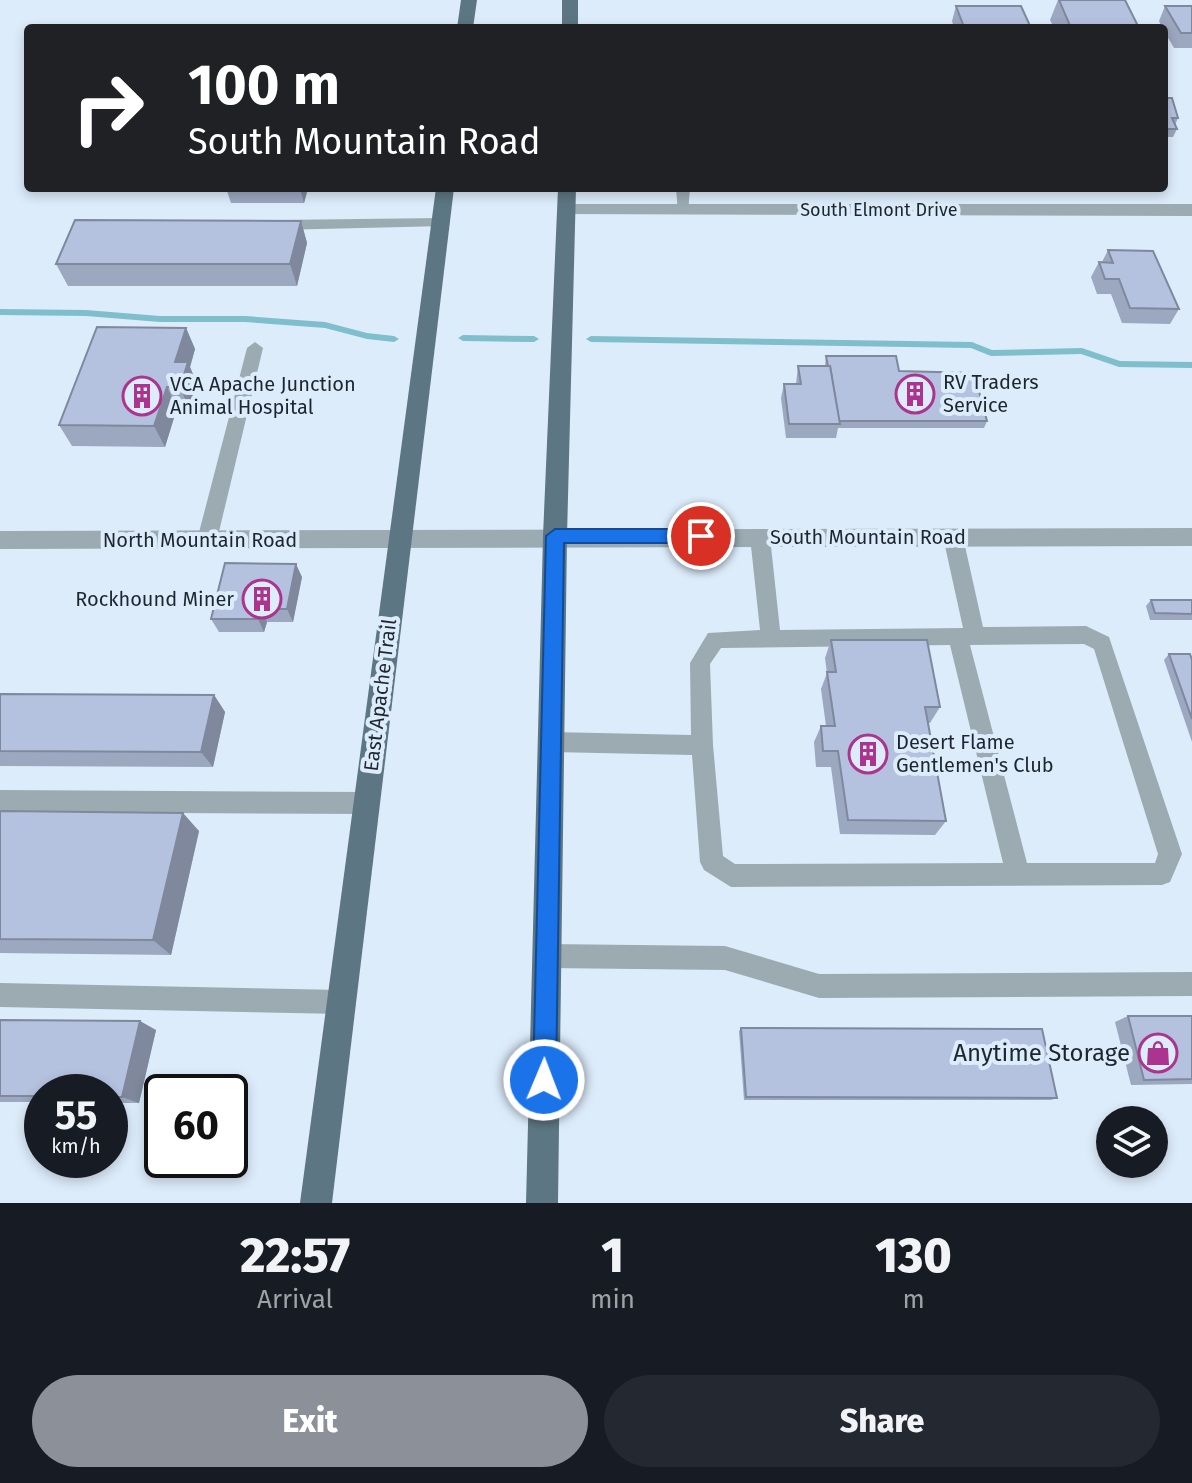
<!DOCTYPE html>
<html lang="en">
<head>
<meta charset="utf-8">
<style>
  body { margin:0; font-family:"Fira Sans",sans-serif; background:#242831; color:#f1f3f6; height:100vh; display:flex; flex-direction:column; font-size:30px; white-space:nowrap }
  * { box-sizing:border-box; margin:0 }
  p { font-size:26px; color:#9ea1a6 }
  .icon { flex:none; width:44px; height:44px; fill:none; stroke:currentColor; stroke-width:2; stroke-linecap:round; stroke-linejoin:round }
  .map { position:relative; height:1203px; overflow:hidden }
  .details { display:flex; flex-direction:column; background:#171b24; flex:1 }
  .details>* { flex:none }
  .hud { position:absolute; left:24px; top:24px; width:1144px; height:168px; border-radius:8px; box-shadow:0 4px 12px #0003; background:#202124; color:#fff; overflow:hidden }
  .fabs { position:absolute; left:1096px; top:1106px; display:grid; gap:16px }
  .fabs a { display:grid; place-items:center; width:72px; height:72px; border-radius:50%; background:#171b24; box-shadow:0 4px 12px #0003; font-size:40px }
  .speed { position:absolute; left:24px; top:1074px; display:flex; gap:16px; font-size:40px; font-weight:700; text-align:center }
  .speed>* { display:grid; place-content:center; width:104px; height:104px; border-radius:50%; background:#171b24; box-shadow:0 4px 12px #0003; line-height:1 }
  .speed small { font-size:20px; font-weight:400 }
  .speed .limit { border:4px solid #111; border-radius:12px; background:#fff; color:#111 }
  .pin { position:absolute; display:grid; place-items:center; width:68px; height:68px; color:#fff; margin:-34px; border:4px solid #fff; border-radius:50%; box-shadow:0 2px 8px #0007 }
  .me { position:absolute; width:88px; margin:-44px; rotate:1deg; stroke-linejoin:round; filter:drop-shadow(0 0 6px #0008) }
  .turn { display:flex; align-items:center; gap:28px; height:168px; padding:0 32px; font-size:36px }
  .turn .icon { width:104px; height:104px; stroke-width:2.5 }
  .turn b { display:block; font-size:56px; line-height:68px }
  .eta { display:flex; justify-content:space-evenly; align-items:center; height:136px; text-align:center }
  .eta b { font-size:48px; font-weight:800; line-height:56px }
  .action { display:flex; gap:16px; margin-top:auto; padding:16px 32px }
  .action a { flex:1; height:92px; border-radius:48px; background:#8c9099; color:#fff; font-size:32px; font-weight:800; line-height:92px; text-align:center }
  .action a+a { background:#242831; color:#f1f3f6 }
  .map>svg:first-child { display:block }
  .lines { fill:none; stroke-linecap:round; stroke-linejoin:round }
  .stream { fill:#7fbfcb; fill-rule:evenodd }
  .service { fill:#9cabb2; fill-rule:evenodd }
  .minor { fill:#9cabb2; fill-rule:evenodd }
  .primary { fill:#5c7683; fill-rule:evenodd }
  .wall { fill:#9ca7c0 }
  .shaded-wall { fill:#7f889c }
  .building { fill:#b5c2df; stroke:#7f889c; stroke-width:2 }
  .route { fill:#1a73e8; stroke:#114b97; stroke-width:2 }
  .labels { text-anchor:middle; stroke-width:8; stroke-linejoin:round; paint-order:stroke }
  .far-street-label { font-size:18px; fill:#1d262f; stroke:#ddecfb }
  .poi-label { font-size:20px; fill:#1d262f; stroke:#ddecfb; text-anchor:start }
  .street-label { font-size:20px; fill:#1d262f; stroke:#ddecfb }
  .near-poi-label { font-size:24px; fill:#1d262f; stroke:#ddecfb; text-anchor:end }
</style>
</head>
<body>
<div class="map">
<svg width="1192" height="1203" viewBox="0 0 1192 1203">
  <rect width="100%" height="100%" fill="#ddecfb"/>
  <g class="lines">
    <g class="stream">
      <polygon points="0,309 86,310 160,316 245,316 325,322 367,333 394,336 399,339 394,342 367,339 325,328 245,322 160,322 86,316 0,315"/>
      <polygon points="463,335 534,336 539,339 534,342 463,341 458,338"/>
      <polygon points="591,336 972,342 992,350 1082,348 1120,361 1192,362 1192,368 1119,367 1081,354 991,356 971,348 591,342 586,339"/>
    </g>
    <g class="service">
      <polygon points="676,188 690,188 688,213 678,213"/>
      <polygon points="441,218 449,223 446,226 277,230 269,225 277,220"/>
      <polygon points="255,342 263,348 217,540 214,545 200,545 197,540 247,348"/>
      <path d="M760 529 767 532 770 537 780 630 963 628 943 537 946 532H960L963 537 983 627 1086 626 1109 637 1182 854 1170 882 1162 885 731 887 704 870 700 862 692 755 551 752 543 749 540 742 543 735 551 732 691 735 690 663 708 633 760 630 750 537 753 532ZM1084 644 1094 649 1158 854 1155 863H1027L970 645ZM950 645 1003 863 735 864 723 856 713 745 710 664 721 648Z"/>
      <polygon points="0,790 367,792 375,795 378,803 375,811 367,814 0,812"/>
      <polygon points="547,944 725,946 819,974 1192,972 1192,996 819,998 725,970 547,968 538,965 535,956 538,947"/>
      <polygon points="0,983 341,990 350,993 353,1002 350,1011 341,1014 0,1007"/>
    </g>
    <g class="minor">
      <polygon points="567,204 1192,204 1192,216 561,214 558,210 561,206"/>
      <polygon points="1192,528 1192,546 0,549 0,531"/>
    </g>
    <g class="primary">
      <polygon points="461,0 477,0 473,28 457,28"/>
      <rect x="562" y="0" width="16" height="28"/>
      <polygon points="436,188 454,188 332,1203 300,1203"/>
      <polygon points="558,188 576,188 567,536 558,1203 526,1203 543,536"/>
    </g>
  </g>
  <g class="wall">
    <polygon points="1058,0 1125,0 1138,26 1137,28 1054,28 1050,20"/>
    <polygon points="956,6 1031,28 954,28 952,21"/>
    <polygon points="1165,6 1192,6 1192,48 1174,48 1164,31 1164,28 1162,28 1159,21"/>
    <polygon points="1164,98 1178,118 1175,125 1177,129 1173,137 1164,137"/>
    <polygon points="226,188 308,188 304,203 231,203"/>
    <polygon points="301,221 307,243 297,286 68,286 56,264"/>
    <polygon points="1108,250 1179,309 1170,324 1122,323 1111,294 1097,294 1091,277 1099,262 1102,262"/>
    <polygon points="186,328 195,349 190,367 197,384 189,408 177,408 165,447 72,446 59,425"/>
    <polygon points="826,356 899,371 987,421 984,428 838,428 836,438 786,438 781,398 784,384 796,384 798,366 825,366"/>
    <polygon points="302,577 293,622 267,622 264,632 219,632 211,619"/>
    <polygon points="1151,600 1192,600 1192,620 1150,620 1146,606"/>
    <polygon points="831,640 940,707 930,723 928,723 946,821 935,835 840,834 831,767 816,767 814,742 821,726 826,726 821,689 827,673 825,658"/>
    <polygon points="1169,654 1192,660 1192,742 1164,660"/>
    <polygon points="0,694 214,695 225,712 213,767 0,766"/>
    <polygon points="0,811 199,831 171,955 0,953"/>
    <polygon points="1128,1016 1192,1016 1192,1084 1131,1085 1115,1022"/>
    <polygon points="0,1020 156,1030 139,1103 110,1103 110,1092 42,1092 42,1102 0,1102"/>
    <polygon points="741,1028 1057,1098 1051,1100 744,1100 739,1031"/>
  </g>
  <g class="shaded-wall">
    <polygon points="300,188 308,188 304,203"/>
    <polygon points="301,221 307,243 297,286 290,264"/>
    <polygon points="186,328 195,349 190,367 197,384 189,408 180,387 175,362"/>
    <polygon points="167,387 177,408 165,447 154,426"/>
    <polygon points="296,564 302,577 293,622 287,609"/>
    <polygon points="260,609 267,622 264,632 258,619"/>
    <polygon points="214,695 225,712 213,767 201,752"/>
    <polygon points="183,813 199,831 171,955 153,940"/>
    <polygon points="140,1021 156,1030 139,1103 122,1097"/>
  </g>
  <g class="building">
    <polygon points="1059,0 1125,0 1138,26 1096,25 1097,28 1071,28"/>
    <polygon points="956,6 1021,6 1031,28 964,27"/>
    <polygon points="1165,6 1192,6 1192,33 1181,33"/>
    <polygon points="1164,98 1172,98 1178,118 1172,118 1177,129 1164,129"/>
    <polygon points="75,220 301,221 290,264 56,264"/>
    <polygon points="1108,250 1153,251 1179,309 1130,308 1119,279 1105,279 1099,262 1113,263"/>
    <polygon points="97,327 186,328 175,362 188,362 180,387 167,387 154,426 59,425"/>
    <polygon points="826,356 896,356 899,371 974,373 987,421 839,421 830,366 828,366"/>
    <polygon points="798,366 830,366 840,424 789,424 784,384 801,384"/>
    <polygon points="225,563 296,564 287,609 260,609 258,619 211,619"/>
    <polygon points="1151,600 1192,600 1192,614 1155,613"/>
    <polygon points="831,640 927,640 940,707 925,707 946,821 848,820 838,751 823,751 821,726 835,726 827,672 836,672"/>
    <polygon points="1169,654 1190,654 1192,660 1192,719"/>
    <polygon points="0,694 214,695 201,752 0,751"/>
    <polygon points="0,811 183,813 153,940 0,939"/>
    <polygon points="1128,1016 1192,1016 1192,1079 1144,1080"/>
    <polygon points="0,1020 140,1021 122,1097 110,1097 110,1092 42,1092 42,1096 0,1096"/>
    <polygon points="741,1028 1042,1029 1057,1098 746,1097"/>
  </g>
  <polygon class="route" points="555,529 701,529 710,536 701,543 564,543 556,1080 553,1088 544,1092 536,1088 533,1080 546,536"/>
  <defs>
    <symbol id="building-ring" viewBox="-11 -11 22 22"><circle r="9.5" fill="#ddecfb" stroke="#ab358e" stroke-width="1.5"/><path d="M-4-6H4V6H1V3H-1V6H-4ZM-2.5-4.3h1.7v1.8h-1.7ZM.8-4.3h1.7v1.8H.8ZM-2.5-1h1.7V.8h-1.7ZM.8-1h1.7V.8H.8Z" fill="#ab358e"/></symbol>
    <symbol id="shop-ring" viewBox="-11 -11 22 22"><circle r="9.5" fill="#ddecfb" stroke="#ab358e" stroke-width="1.5"/><path d="M-5-2.5h2.3a2.7 3.5 0 0 1 5.4 0H5L5.5 6h-11ZM-1.5-2.5h3a1.5 2.3 0 0 0-3 0Z" fill="#ab358e"/></symbol>
  </defs>
  <g fill-rule="evenodd">
    <use href="#building-ring" x="893" y="372" width="44" height="44"/>
    <use href="#building-ring" x="120" y="374" width="44" height="44"/>
    <use href="#building-ring" x="240" y="577" width="44" height="44"/>
    <use href="#building-ring" x="846" y="732" width="44" height="44"/>
    <use href="#shop-ring" x="1136" y="1031" width="44" height="44"/>
  </g>
  <g class="labels">
    <g class="far-street-label">
      <text x="879" y="216">South Elmont Drive</text>
    </g>
    <g class="poi-label">
      <text x="943" y="389">RV Traders<tspan x="943" dy="23">Service</tspan></text>
      <text x="170" y="391">VCA Apache Junction<tspan x="170" dy="23">Animal Hospital</tspan></text>
      <text x="234" y="606" text-anchor="end">Rockhound Miner</text>
      <text x="896" y="749">Desert Flame<tspan x="896" dy="23">Gentlemen's Club</tspan></text>
    </g>
    <g class="street-label">
      <text x="868" y="544">South Mountain Road</text>
      <text x="200" y="547">North Mountain Road</text>
      <text transform="translate(380 695) rotate(-83)" y="7">East Apache Trail</text>
    </g>
    <g class="near-poi-label">
      <text x="1130" y="1061">Anytime Storage</text>
    </g>
  </g>
</svg>
<div class="fabs">
<a><svg class="icon" aria-label="layers" viewBox="0 0 24 24"><path d="M12 4l9 5-9 5-9-5zM3 14l9 5 9-5"/></svg></a>
</div>
<div class="speed"><div>55<small>km/h</small></div><div class="limit">60</div></div>
<div class="pin" style="left:701px;top:536px;background:#d93025"><svg class="icon" aria-label="arrive" viewBox="0 0 24 24"><path d="M6 21V4h12l-3 4 3 4H6"/></svg></div>
<svg class="me" style="left:544px;top:1080px" viewBox="-20 -20 40 40"><circle r="17" fill="#1a73e8" stroke="#fff" stroke-width="3"/><path d="M0-11L8 9 0 5-8 9z" fill="#fff"/></svg>
<div class="hud">
<div class="turn"><svg class="icon" aria-label="right" viewBox="0 0 24 24"><path d="M7 20v-9h11M14 6l5 5-5 5"/></svg><div><b>100 m</b>South Mountain Road</div></div>
</div>
</div>
<section class="details">
<div class="eta">
<div><b>22:57</b><p>Arrival</p></div>
<div><b>1</b><p>min</p></div>
<div><b>130</b><p>m</p></div>
</div>
<div class="action"><a>Exit</a><a>Share</a></div>
</section>
</body>
</html>
